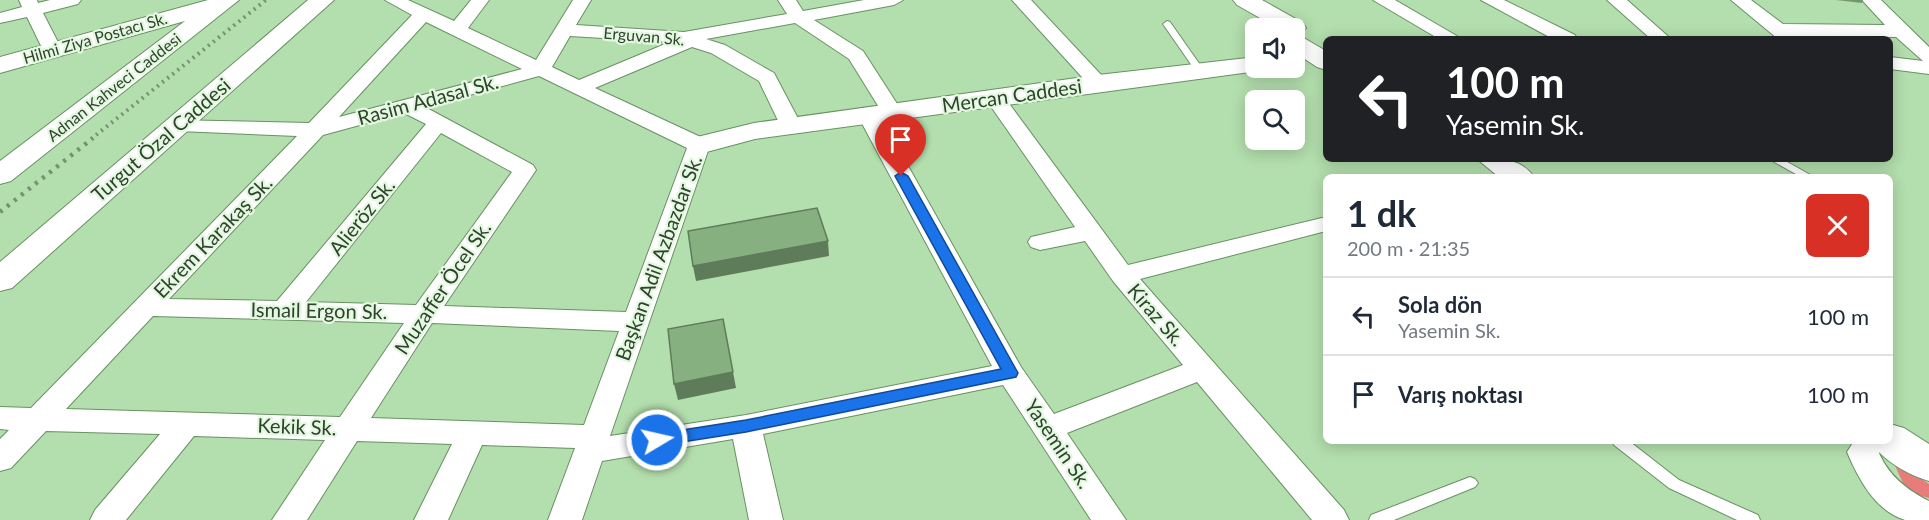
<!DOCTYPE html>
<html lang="tr">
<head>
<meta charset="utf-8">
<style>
  body { margin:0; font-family:Lato,sans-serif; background:#f2f2f3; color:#1f2937; height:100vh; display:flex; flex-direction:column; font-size:22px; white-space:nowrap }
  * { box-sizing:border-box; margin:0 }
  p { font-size:20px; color:#747a83 }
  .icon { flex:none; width:33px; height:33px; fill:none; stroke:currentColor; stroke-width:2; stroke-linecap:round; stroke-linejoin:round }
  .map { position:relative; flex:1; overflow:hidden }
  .drawer { position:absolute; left:1323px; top:174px; width:570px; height:270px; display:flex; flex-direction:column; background:#fff; border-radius:9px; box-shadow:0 3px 15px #0003 }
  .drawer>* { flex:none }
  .top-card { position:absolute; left:1323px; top:36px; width:570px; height:126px; border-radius:9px; box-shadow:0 3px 15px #0003; background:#202124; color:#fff; overflow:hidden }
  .buttons { position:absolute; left:1245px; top:18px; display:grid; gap:12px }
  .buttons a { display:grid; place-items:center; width:60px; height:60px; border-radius:9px; background:#fff; box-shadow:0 3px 15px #0003; font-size:30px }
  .pin { position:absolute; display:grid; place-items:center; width:51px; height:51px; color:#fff; margin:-62px -26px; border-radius:50% 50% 50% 0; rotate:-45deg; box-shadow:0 0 6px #0007 }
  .pin .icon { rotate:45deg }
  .me { position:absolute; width:66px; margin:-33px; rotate:81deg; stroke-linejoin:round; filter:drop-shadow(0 0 4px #0008) }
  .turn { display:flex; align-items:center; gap:21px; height:126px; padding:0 24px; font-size:27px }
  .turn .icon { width:78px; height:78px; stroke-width:2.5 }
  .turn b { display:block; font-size:42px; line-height:51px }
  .round { display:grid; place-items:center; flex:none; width:63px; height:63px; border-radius:9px; background:#f2f2f3 }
  .summary { display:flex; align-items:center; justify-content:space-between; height:102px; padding:0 24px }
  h1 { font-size:36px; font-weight:700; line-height:45px }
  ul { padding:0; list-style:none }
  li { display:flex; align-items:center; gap:18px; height:78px; padding:0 24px; border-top:2px solid #e0e1e3 }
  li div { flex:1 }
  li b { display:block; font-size:22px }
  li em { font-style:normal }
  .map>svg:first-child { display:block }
  .green { fill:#e77c7b }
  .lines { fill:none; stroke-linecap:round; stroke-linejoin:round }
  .lane-casing { stroke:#699163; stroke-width:2 }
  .street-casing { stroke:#699163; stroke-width:2 }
  .secondary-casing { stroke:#699163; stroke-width:2 }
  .lane { fill:#fff; fill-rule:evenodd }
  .street { fill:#fff; fill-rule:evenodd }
  .secondary { fill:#fff; fill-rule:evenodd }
  .rail-far1 { stroke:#749370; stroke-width:4; stroke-dasharray:2 4.5; stroke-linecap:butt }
  .rail { stroke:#749370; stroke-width:4.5; stroke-dasharray:3 6; stroke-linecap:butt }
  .wall { fill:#74976f }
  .shaded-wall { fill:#5e7b5a }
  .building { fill:#87b081; stroke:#5e7b5a; stroke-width:1.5 }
  .route { fill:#1a73e8; stroke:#114b97; stroke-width:1.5 }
  .labels { text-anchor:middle; stroke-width:4.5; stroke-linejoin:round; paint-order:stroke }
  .far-street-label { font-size:16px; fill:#30422e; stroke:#e2f8df }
  .street-label { font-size:20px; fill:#30422e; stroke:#e2f8df }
</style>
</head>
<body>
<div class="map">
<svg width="1929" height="520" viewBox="0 0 1929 520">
  <rect width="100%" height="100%" fill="#b3dead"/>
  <polygon class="green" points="1892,459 1929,484 1929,498 1907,492"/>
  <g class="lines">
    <defs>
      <g id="lane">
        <polygon points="1167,21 1170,22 1203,69 1203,73 1197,73 1163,24"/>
        <polygon points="1769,159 1782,159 1814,177 1801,177"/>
        <polygon points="1612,441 1629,441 1679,480 1758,515 1760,520 1737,520 1669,488 1614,445"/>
        <polygon points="1470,477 1475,479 1478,483 1475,487 1394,520 1369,520 1371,515"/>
      </g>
      <g id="street">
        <polygon points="19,0 37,0 38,3 50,0 81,0 78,4 43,13 62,50 59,54 45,54 27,17 0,23 0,13 22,7"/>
        <path d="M385 0H408L454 21 471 0H489L468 28 536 60 573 0H591L576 25 684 32 787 14 778 0H796L803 11 864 0H903L894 5 814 20 863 51 903 113 899 117H885L849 59 795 23 706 39 725 45 774 73 803 128 800 133H784L759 81 711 53 692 47 595 88 707 140 710 145 610 436 746 415 992 366 858 116 861 111H877L880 116 1021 367 1054 414 1183 365 1113 281 1085 241 1040 250 1031 247 1028 242 1031 237 1075 227 985 98 988 94H1002L1128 265 1326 217V231L1140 279 1344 510 1349 520H1312L1197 382 1067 433 1126 520H1091L1003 385 763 434 783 520H749L733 439 602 461 582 520H548L575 448 482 445 448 520H414L452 444 357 441 307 520H272L325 440 194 436 126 520H90L95 510 160 434 46 431 11 468 0 471V439L9 430 0 429V407L31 408 297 136 178 131 170 130 167 125 170 120 309 123 412 15ZM426 22 522 69 339 117ZM570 36 670 42 579 80 552 67ZM539 76 687 148 626 312 444 306 536 170 533 165 425 107ZM404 113 426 124 277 301 169 299 323 135ZM441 133 512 172 416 305 306 302ZM153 316 404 323 340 417 66 409ZM432 323 619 331 584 425 371 418Z"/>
        <polygon points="1012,0 1031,0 1105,79 1108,83 1105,87 1091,87"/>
        <polygon points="1373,0 1395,0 1462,39 1439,39"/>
        <polygon points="1481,0 1504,0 1575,35 1577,39 1553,39"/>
        <polygon points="1607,0 1627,0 1671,39 1651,39"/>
        <polygon points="1731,0 1751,0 1783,24 1885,25 1862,0 1881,0 1929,47 1929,74 1890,69 1890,57 1923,61 1896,37 1797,36 1799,39 1778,39"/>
        <path d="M1854 441H1886L1879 453C1889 476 1907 490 1929 501V520C1922 520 1912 520 1905 520 1875 511 1858 478 1847 452Z"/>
      </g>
      <g id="secondary">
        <polygon points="208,0 239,0 11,181 0,184 0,161 185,21 0,73 0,57"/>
        <polygon points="308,0 334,0 12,288 0,291 0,262"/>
        <polygon points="1233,0 1262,0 1303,23 1306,28 1297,34 1326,51 1326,70 1317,67 1294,52 1294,28 1278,28 1237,5"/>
        <polygon points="1256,57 1256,68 1267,68 1265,70 755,139 699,154 689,151 685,145 689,139 754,123 1098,75"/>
        <path d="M1477 159C1500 159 1520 157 1534 177H1499Z"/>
        <path d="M1890 424 1904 428 1929 444V481C1909 475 1881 460 1871 441H1890Z"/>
      </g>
    </defs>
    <use href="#lane" class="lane-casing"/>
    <use href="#street" class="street-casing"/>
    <use href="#secondary" class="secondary-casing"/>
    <use href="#lane" class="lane"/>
    <use href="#street" class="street"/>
    <use href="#secondary" class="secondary"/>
    <polyline class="rail-far1" points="91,139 266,0"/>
    <polyline class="rail" points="0,212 93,138"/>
  </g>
  <polygon class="wall" points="1836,0 1863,0 1862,3"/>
  <g class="shaded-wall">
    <polygon points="828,241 829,256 696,281 693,266"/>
    <polygon points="723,319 736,388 678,400 674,384"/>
  </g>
  <g class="building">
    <polygon points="817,208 828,241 693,266 688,231"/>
    <polygon points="723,319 733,372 674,384 668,329"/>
  </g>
  <polygon class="route" points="901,172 908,176 1018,373 1016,377 746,432 657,446 651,445 649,440 657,434 746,420 1001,369 895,176"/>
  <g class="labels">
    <g class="far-street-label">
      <text transform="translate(644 36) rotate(5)" y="6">Erguvan Sk.</text>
      <text transform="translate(95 38) rotate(-16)" y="6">Hilmi Ziya Postacı Sk.</text>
      <text transform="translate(114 87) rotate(-38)" y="6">Adnan Kahveci Caddesi</text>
    </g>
    <g class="street-label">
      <text transform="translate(1012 96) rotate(-8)" y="7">Mercan Caddesi</text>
      <text transform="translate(428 100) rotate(-15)" y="7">Rasim Adasal Sk.</text>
      <text transform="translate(161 140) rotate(-41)" y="7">Turgut Özal Caddesi</text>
      <text transform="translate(362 217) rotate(-51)" y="7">Alieröz Sk.</text>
      <text transform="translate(213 237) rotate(-46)" y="7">Ekrem Karakaş Sk.</text>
      <text transform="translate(659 258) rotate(-70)" y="7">Başkan Adil Azbazdar Sk.</text>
      <text transform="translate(443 288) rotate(-56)" y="7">Muzaffer Öcel Sk.</text>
      <text transform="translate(319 311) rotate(1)" y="7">Ismail Ergon Sk.</text>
      <text transform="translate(1156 315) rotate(49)" y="7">Kiraz Sk.</text>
      <text transform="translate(297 427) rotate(2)" y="7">Kekik Sk.</text>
      <text transform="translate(1058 444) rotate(56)" y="7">Yasemin Sk.</text>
    </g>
  </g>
</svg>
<div class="buttons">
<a><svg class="icon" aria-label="sound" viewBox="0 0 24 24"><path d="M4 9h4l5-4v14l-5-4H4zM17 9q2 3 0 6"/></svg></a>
<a><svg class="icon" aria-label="search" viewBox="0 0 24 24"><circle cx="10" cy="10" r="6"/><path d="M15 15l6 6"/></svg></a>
</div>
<div class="pin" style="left:901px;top:176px;background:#d93025"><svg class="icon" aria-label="arrive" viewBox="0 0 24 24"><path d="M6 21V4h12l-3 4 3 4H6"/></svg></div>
<svg class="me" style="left:657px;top:440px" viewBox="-20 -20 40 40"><circle r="17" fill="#1a73e8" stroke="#fff" stroke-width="3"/><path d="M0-11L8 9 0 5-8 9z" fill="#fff"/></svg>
<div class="top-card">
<div class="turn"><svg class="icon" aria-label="left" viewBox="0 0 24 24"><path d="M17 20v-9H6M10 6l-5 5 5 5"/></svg><div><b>100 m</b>Yasemin Sk.</div></div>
</div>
<section class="drawer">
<div class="summary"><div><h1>1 dk</h1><p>200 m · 21:35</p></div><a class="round" style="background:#d93025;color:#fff"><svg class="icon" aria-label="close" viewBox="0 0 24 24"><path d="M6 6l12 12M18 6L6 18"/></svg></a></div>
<ul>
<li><svg class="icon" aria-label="left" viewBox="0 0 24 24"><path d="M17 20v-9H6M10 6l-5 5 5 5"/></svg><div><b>Sola dön</b><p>Yasemin Sk.</p></div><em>100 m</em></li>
<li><svg class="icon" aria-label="arrive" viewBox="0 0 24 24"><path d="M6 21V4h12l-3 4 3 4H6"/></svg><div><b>Varış noktası</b></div><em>100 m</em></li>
</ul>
</section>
</div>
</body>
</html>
